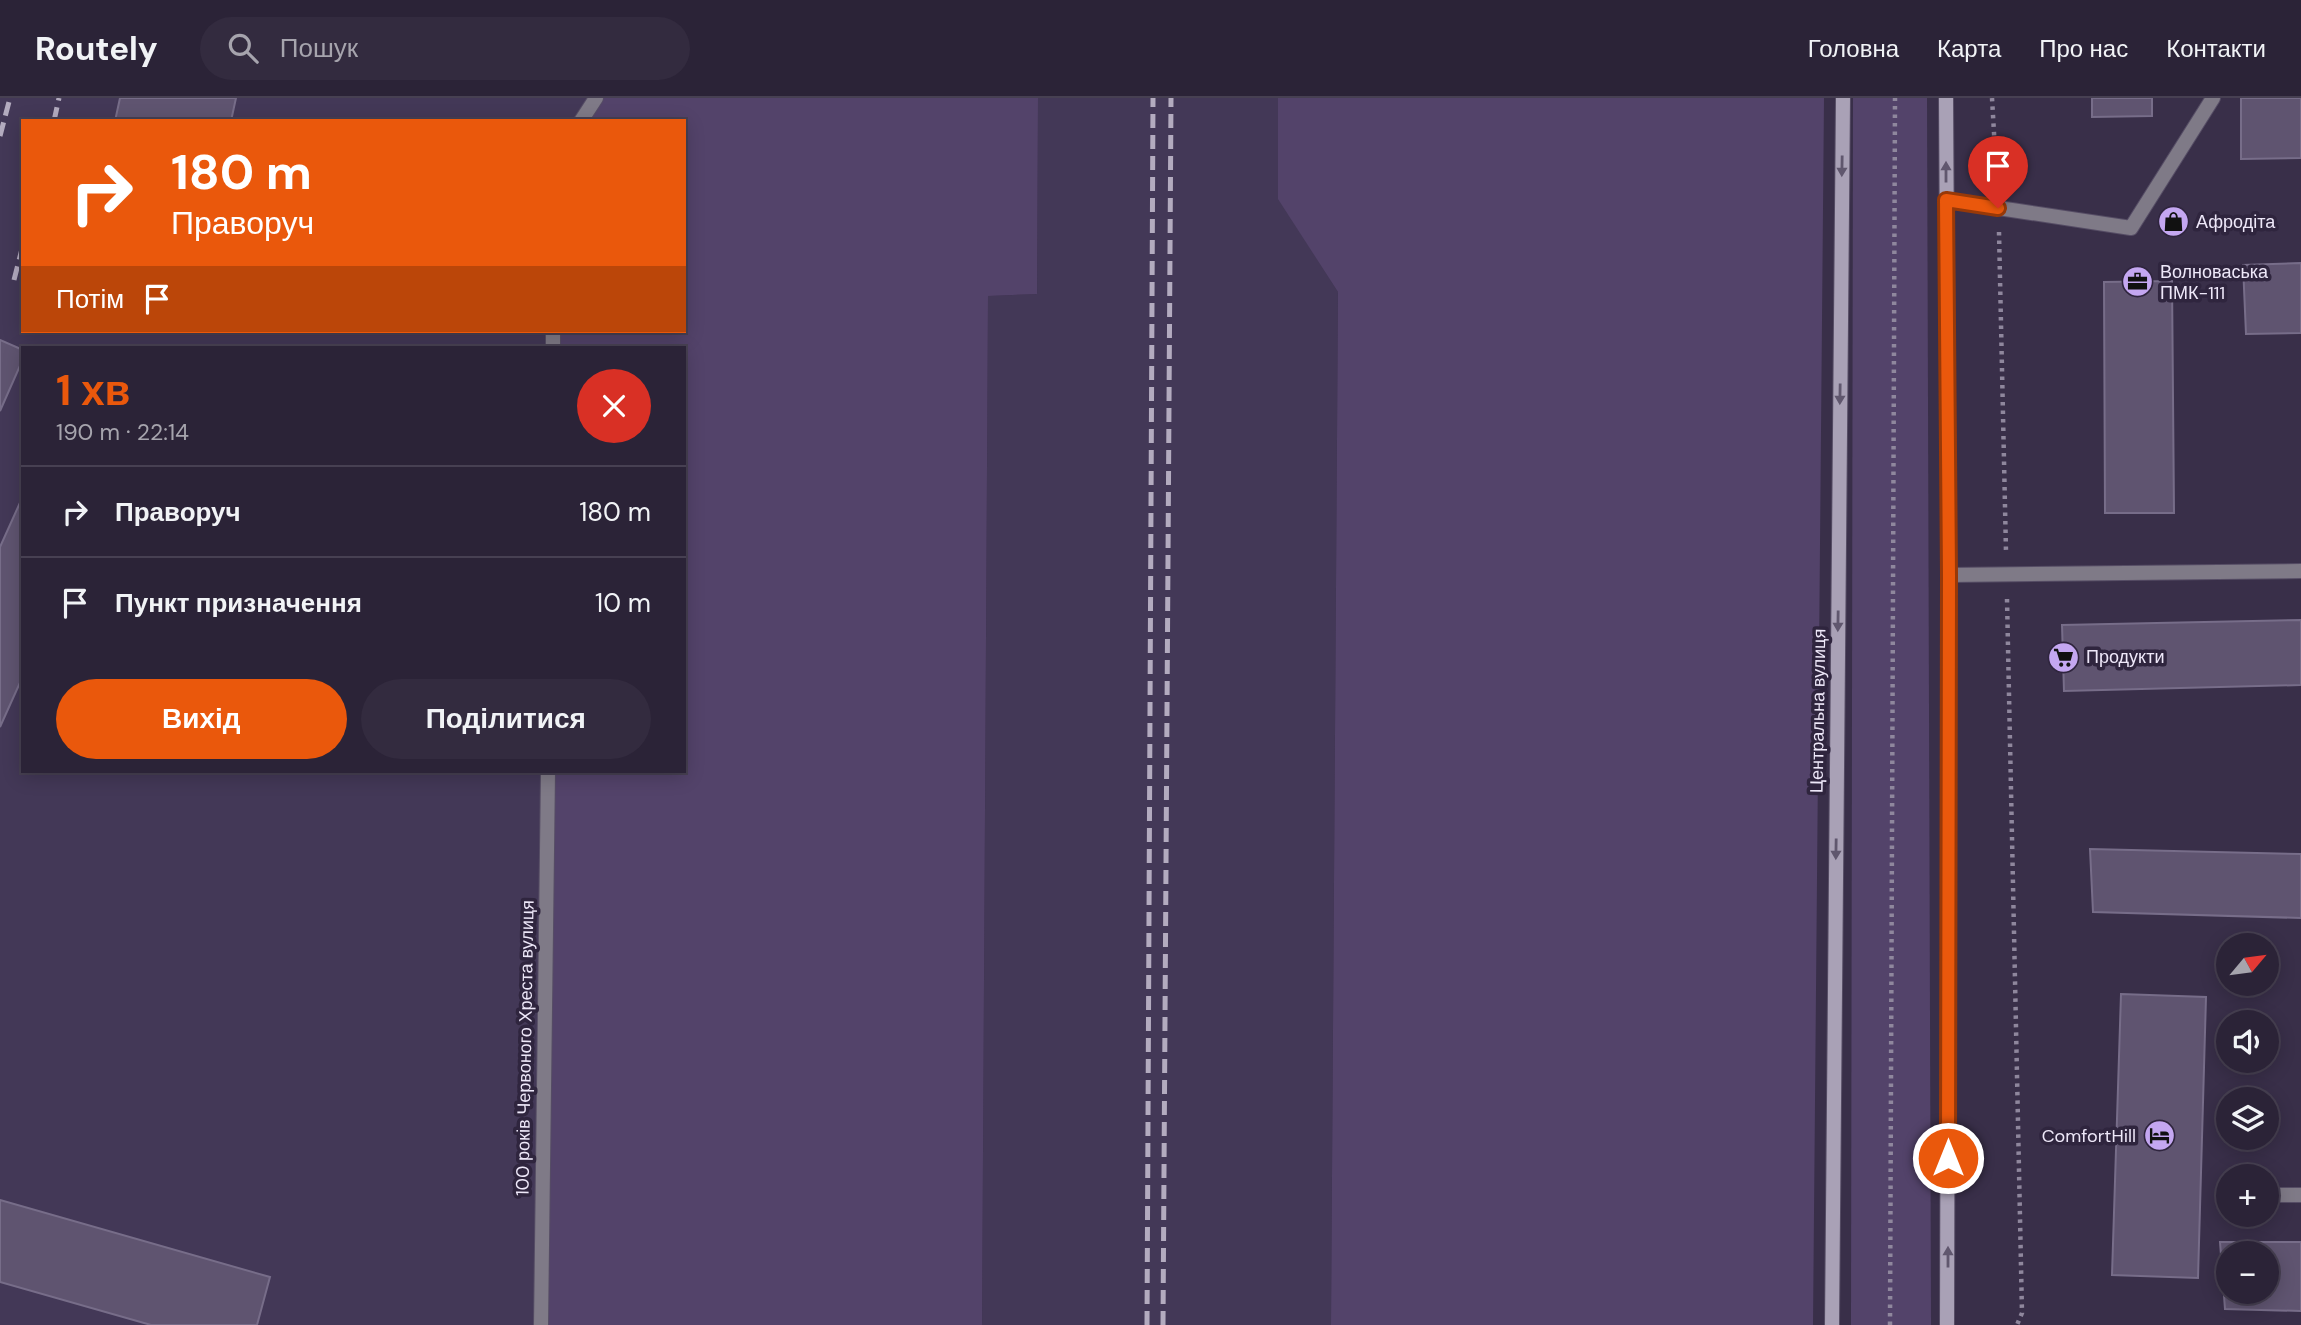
<!DOCTYPE html>
<html lang="uk">
<head>
<meta charset="utf-8">
<style>
  body { margin:0; font-family:"DM Sans",sans-serif; background:#332b3f; color:#f1f3f6; height:100vh; display:flex; flex-direction:column; font-size:26px; white-space:nowrap }
  * { box-sizing:border-box; margin:0 }
  p { font-size:23px; color:#a6a4ad }
  .icon { flex:none; width:38px; height:38px; fill:none; stroke:currentColor; stroke-width:2; stroke-linecap:round; stroke-linejoin:round }
  .map { position:relative; flex:1; overflow:hidden }
  .details { position:absolute; left:21px; top:248px; width:665px; height:427px; display:flex; flex-direction:column; background:#2b2337; border-radius:0px; box-shadow:0 4px 18px #0003,0 0 0 2px #474052 }
  .details>* { flex:none }
  .hud { position:absolute; left:21px; top:21px; width:665px; height:214px; border-radius:0px; box-shadow:0 4px 18px #0003,0 0 0 2px #474052; background:#ea580c; color:#fff; overflow:hidden }
  .needle { width:46px; rotate:61deg }
  .buttons { position:absolute; left:2216px; top:835px; display:grid; gap:14px }
  .buttons a { display:grid; place-items:center; width:63px; height:63px; border-radius:50%; background:#2b2337; box-shadow:0 4px 18px #0003,0 0 0 2px #474052; font-size:35px }
  .pin { position:absolute; display:grid; place-items:center; width:60px; height:60px; color:#fff; margin:-72px -30px; border-radius:50% 50% 50% 0; rotate:-45deg; box-shadow:0 0 7px #0007 }
  .pin .icon { rotate:45deg }
  .me { position:absolute; width:77px; margin:-38px; rotate:0deg; stroke-linejoin:round; filter:drop-shadow(0 0 5px #0008) }
  .turn { display:flex; align-items:center; gap:24px; height:147px; padding:0 35px; font-size:32px }
  .turn .icon { width:91px; height:91px; stroke-width:2.5 }
  .turn b { display:block; font-size:49px; line-height:60px }
  .then { display:flex; align-items:center; height:66px; padding:0 35px; background:#0003; gap:14px; font-size:26px }
  .round { display:grid; place-items:center; flex:none; width:74px; height:74px; border-radius:37px; background:#332b3f }
  .summary { display:flex; align-items:center; justify-content:space-between; height:119px; padding:0 35px }
  h1 { font-size:42px; font-weight:700; line-height:52px; color:#ea580c }
  .button { display:flex; gap:14px; margin-top:auto; padding:14px 35px }
  .button a { flex:1; height:80px; border-radius:42px; background:#ea580c; color:#fff; font-size:28px; font-weight:700; line-height:80px; text-align:center }
  .button a+a { background:#332b3f; color:#f1f3f6 }
  ul { padding:0; list-style:none }
  li { display:flex; align-items:center; gap:21px; height:91px; padding:0 35px; border-top:2px solid #474052 }
  li div { flex:1 }
  li b { display:block; font-size:26px }
  li em { font-style:normal }
  header { display:flex; align-items:center; gap:42px; box-sizing:border-box; height:98px; padding:0 35px; background:#2b2337; border-bottom:2px solid #474052 }
  header strong { font-size:33px }
  nav { display:flex; gap:38px; margin-inline-start:auto; font-size:24px }
  .search { width:490px; height:63px; background:#332b3f; display:flex; align-items:center; gap:18px; box-sizing:border-box; padding:0 24px; border-radius:38px; color:#a6a4ad; font-size:26px }
  .map>svg:first-child { display:block }
  .built { fill:#433857 }
  .green { fill:#53436a }
  .building { fill:#5f5470; stroke:#776d89; stroke-width:2; fill-rule:evenodd }
  .lines { fill:none; stroke-linecap:round; stroke-linejoin:round }
  .lane-casing { stroke:#564d65; stroke-width:16 }
  .street-casing { stroke:#564d65; stroke-width:16 }
  .secondary-casing { stroke:#564d65; stroke-width:16 }
  .path { stroke:#8f879d; stroke-width:4.5; stroke-dasharray:3.5 5; stroke-linecap:butt }
  .lane { stroke:#7f7a87; stroke-width:14 }
  .street { stroke:#7f7a87; stroke-width:14 }
  .secondary { stroke:#a9a1b6; stroke-width:14 }
  .rail { stroke:#b3abbf; stroke-width:5; stroke-dasharray:14 7; stroke-linecap:butt }
  .oneway { fill:#60576e }
  .route-casing { stroke:#983908; stroke-width:18 }
  .route { stroke:#ea580c; stroke-width:12 }
  .labels { text-anchor:middle; stroke-width:7; stroke-linejoin:round; paint-order:stroke }
  .poi-label { font-size:18px; fill:#eee8f9; stroke:#2f253e; text-anchor:start }
  .street-label { font-size:18px; fill:#eee8f9; stroke:#2f253e }
</style>
</head>
<body>
<header>
<strong>Routely</strong>
<div class="search"><svg class="icon" aria-label="search" viewBox="0 0 24 24"><circle cx="10" cy="10" r="6"/><path d="M15 15l6 6"/></svg>Пошук</div>
<nav><a>Головна</a><a>Карта</a><a>Про нас</a><a>Контакти</a></nav>
</header>
<div class="map">
<svg width="2301" height="1227" viewBox="0 0 2301 1227">
  <rect width="100%" height="100%" fill="#392f49"/>
  <g class="built">
    <polygon points="0,0 596,0 581,23 23,23 23,233 553,233 553,250 23,250 23,674 548,674 541,1227 0,1227"/>
    <polygon points="1038,0 1278,0 1279,101 1338,194 1331,1227 982,1227 988,198 1037,196"/>
  </g>
  <g class="green">
    <polygon points="596,0 1038,0 1037,196 988,198 982,1227 541,1227 548,674 684,674 684,250 553,250 553,233 684,233 684,23 581,23"/>
    <polygon points="1278,0 1824,0 1813,1227 1331,1227 1338,194 1278,101"/>
    <polygon points="1853,0 1927,0 1931,1227 1851,1227"/>
  </g>
  <g class="building">
    <polygon points="120,0 236,0 231,23 115,23"/>
    <polygon points="2092,0 2152,0 2152,18 2092,19"/>
    <polygon points="2241,0 2301,0 2301,60 2241,61"/>
    <polygon points="2301,165 2301,235 2246,236 2243,167"/>
    <polygon points="2172,183 2174,415 2105,415 2104,184"/>
    <polygon points="0,242 23,252 23,261 0,313"/>
    <polygon points="23,398 23,578 0,629 0,449"/>
    <polygon points="2301,522 2301,587 2064,593 2062,527"/>
    <polygon points="2090,751 2301,756 2301,820 2093,814"/>
    <polygon points="2121,896 2206,899 2198,1180 2112,1177"/>
    <polygon points="0,1102 270,1179 257,1227 151,1227 0,1184"/>
    <path d="M2220 1144H2301V1213L2225 1211ZM2228 1155H2266V1194H2228Z"/>
  </g>
  <g class="lines">
    <defs>
      <g id="lane">
        <polyline points="1946,102 2131,130 2213,0"/>
        <polyline points="1949,477 2301,473"/>
      </g>
      <g id="street">
        <polyline points="581,23 596,0"/>
        <polyline points="553,250 553,233"/>
        <polyline points="2266,1097 2301,1097"/>
        <polyline points="541,1227 548,674"/>
      </g>
      <g id="secondary">
        <polyline points="1946,0 1949,477 1947,1227"/>
        <polyline points="1832,1227 1843,0"/>
      </g>
    </defs>
    <use href="#lane" class="lane-casing"/>
    <use href="#street" class="street-casing"/>
    <use href="#secondary" class="secondary-casing"/>
    <g class="path">
      <polyline points="1992,0 1997,87"/>
      <polyline points="1999,134 2006,454"/>
      <polyline points="2007,501 2022,1215 2017,1227"/>
      <polyline points="1890,1227 1895,0"/>
    </g>
    <use href="#lane" class="lane"/>
    <use href="#street" class="street"/>
    <use href="#secondary" class="secondary"/>
    <g class="rail">
      <polyline points="54,23 59,0"/>
      <polyline points="0,38 10,0"/>
      <polyline points="14,182 23,147"/>
      <polyline points="1147,1227 1153,0"/>
      <polyline points="1163,1227 1171,0"/>
    </g>
  </g>
  <defs><path id="oneway-solid" d="M-6-.8H1V-3.2L6.5 0L1 3.2V.8H-6Z" transform="scale(1.75)"/></defs>
  <g class="oneway">
    <use href="#oneway-solid" transform="translate(1842 68) rotate(91)"/>
    <use href="#oneway-solid" transform="translate(1946 74) rotate(-90)"/>
    <use href="#oneway-solid" transform="translate(1840 296) rotate(91)"/>
    <use href="#oneway-solid" transform="translate(1838 523) rotate(91)"/>
    <use href="#oneway-solid" transform="translate(1836 751) rotate(91)"/>
    <use href="#oneway-solid" transform="translate(1948 1159) rotate(-90)"/>
  </g>
  <g class="lines">
    <defs>
      <polyline id="route" points="1948,1060 1949,477 1946,102 1998,110"/>
    </defs>
    <use href="#route" class="route-casing"/>
    <use href="#route" class="route"/>
  </g>
  <defs>
    <symbol id="shop-disc" viewBox="-11 -11 22 22"><circle r="9.5" fill="#c4a7f1" stroke="#2f253e"/><path d="M-5-2.5h2.3a2.7 3.5 0 0 1 5.4 0H5L5.5 6h-11ZM-1.5-2.5h3a1.5 2.3 0 0 0-3 0Z" fill="#111"/></symbol>
    <symbol id="office-disc" viewBox="-11 -11 22 22"><circle r="9.5" fill="#c4a7f1" stroke="#2f253e"/><path d="M-6-3h4V-5.5h4V-3h4V5H-6ZM-1-4.5V-3h2v-1.5ZM-6 0V1H6V0Z" fill="#111"/></symbol>
    <symbol id="supermarket-disc" viewBox="-11 -11 22 22"><circle r="9.5" fill="#c4a7f1" stroke="#2f253e"/><path d="M-6-5.5h2.5l.6 2H6L4.5 2H-2.5L-4.4-4H-6ZM-1.5 3.2a1.3 1.3 0 1 0 .1 0ZM3 3.2a1.3 1.3 0 1 0 .1 0Z" fill="#111"/></symbol>
    <symbol id="hotel-disc" viewBox="-11 -11 22 22"><circle r="9.5" fill="#c4a7f1" stroke="#2f253e"/><path d="M-6-4.5h1.5V1H6V5H4.5V3h-9V5H-6ZM-4 0a1.8 1.8 0 1 1 3.6 0ZM.5 0V-2.5h3Q6-2.5 6 0Z" fill="#111"/></symbol>
  </defs>
  <g fill-rule="evenodd">
    <use href="#shop-disc" x="2156" y="106" width="35" height="35"/>
    <use href="#office-disc" x="2120" y="166" width="35" height="35"/>
    <use href="#supermarket-disc" x="2046" y="542" width="35" height="35"/>
    <use href="#hotel-disc" x="2142" y="1020" width="35" height="35"/>
  </g>
  <g class="labels">
    <g class="poi-label">
      <text x="2196" y="130">Афродіта</text>
      <text x="2160" y="180">Волноваська<tspan x="2160" dy="21">ПМК-111</tspan></text>
      <text x="2086" y="565">Продукти</text>
      <text x="2136" y="1044" text-anchor="end">ComfortHill</text>
    </g>
    <g class="street-label">
      <text transform="translate(1818 613) rotate(-89)" y="6">Центральна вулиця</text>
      <text transform="translate(525 950) rotate(-89)" y="6">100 років Червоного Хреста вулиця</text>
    </g>
  </g>
</svg>
<div class="buttons">
<a><svg class="needle" viewBox="-14 -14 28 28"><path d="M0-13l5 13h-10z" fill="#e53935"/><path d="M0 13l5-13h-10z" fill="#a6a4ad"/></svg></a>
<a><svg class="icon" aria-label="sound" viewBox="0 0 24 24"><path d="M4 9h4l5-4v14l-5-4H4zM17 9q2 3 0 6"/></svg></a>
<a><svg class="icon" aria-label="layers" viewBox="0 0 24 24"><path d="M12 4l9 5-9 5-9-5zM3 14l9 5 9-5"/></svg></a>
<a>+</a>
<a>−</a>
</div>
<div class="pin" style="left:1998px;top:110px;background:#d93025"><svg class="icon" aria-label="arrive" viewBox="0 0 24 24"><path d="M6 21V4h12l-3 4 3 4H6"/></svg></div>
<svg class="me" style="left:1948px;top:1060px" viewBox="-20 -20 40 40"><circle r="17" fill="#ea580c" stroke="#fff" stroke-width="3"/><path d="M0-11L8 9 0 5-8 9z" fill="#fff"/></svg>
<div class="hud">
<div class="turn"><svg class="icon" aria-label="right" viewBox="0 0 24 24"><path d="M7 20v-9h11M14 6l5 5-5 5"/></svg><div><b>180 m</b>Праворуч</div></div>
<div class="then">Потім<svg class="icon" aria-label="arrive" viewBox="0 0 24 24"><path d="M6 21V4h12l-3 4 3 4H6"/></svg></div>
</div>
<section class="details">
<div class="summary"><div><h1>1 хв</h1><p>190 m · 22:14</p></div><a class="round" style="background:#d93025;color:#fff"><svg class="icon" aria-label="close" viewBox="0 0 24 24"><path d="M6 6l12 12M18 6L6 18"/></svg></a></div>
<ul>
<li><svg class="icon" aria-label="right" viewBox="0 0 24 24"><path d="M7 20v-9h11M14 6l5 5-5 5"/></svg><div><b>Праворуч</b></div><em>180 m</em></li>
<li><svg class="icon" aria-label="arrive" viewBox="0 0 24 24"><path d="M6 21V4h12l-3 4 3 4H6"/></svg><div><b>Пункт призначення</b></div><em>10 m</em></li>
</ul>
<div class="button"><a>Вихід</a><a>Поділитися</a></div>
</section>
</div>
</body>
</html>
